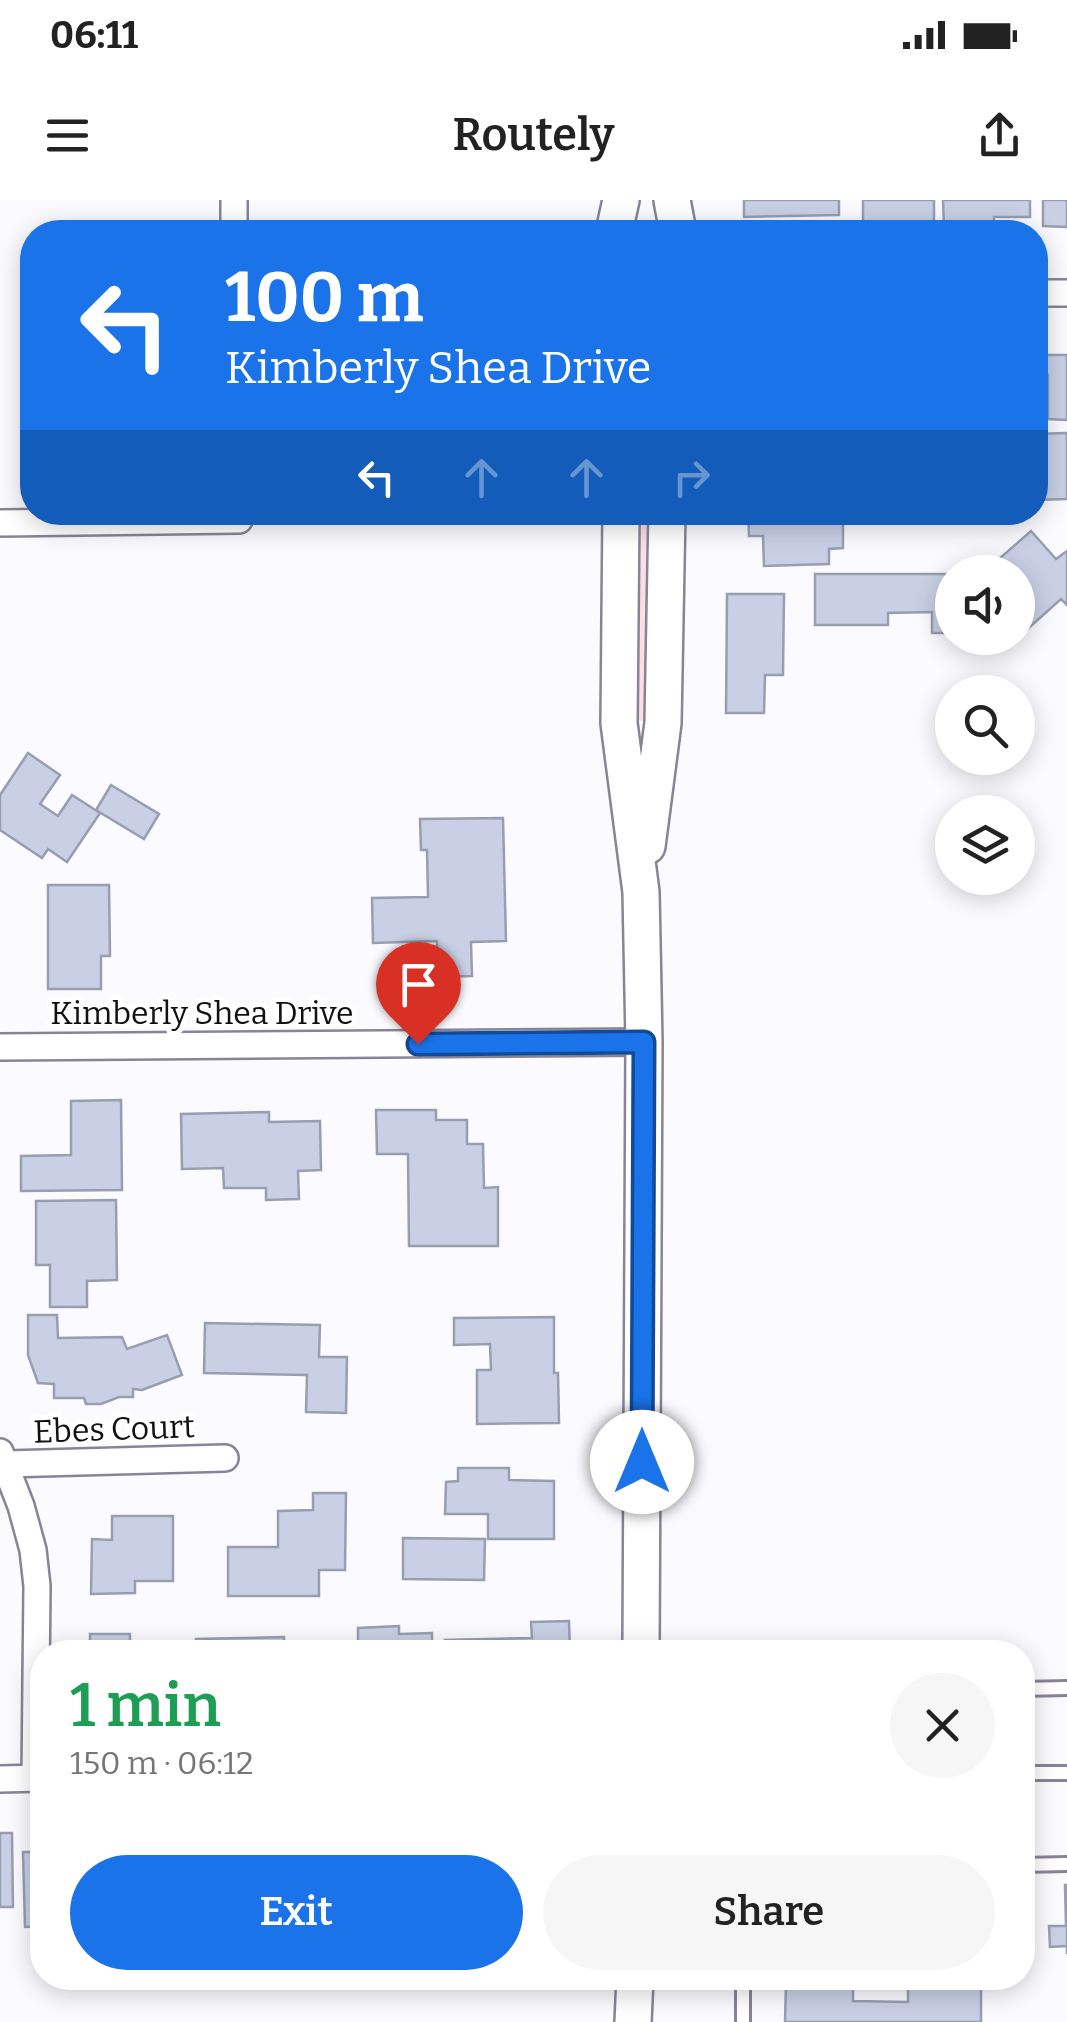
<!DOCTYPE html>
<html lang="en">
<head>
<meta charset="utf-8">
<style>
  body { margin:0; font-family:Bitter,serif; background:#f6f6f6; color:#222; height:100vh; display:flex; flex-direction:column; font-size:38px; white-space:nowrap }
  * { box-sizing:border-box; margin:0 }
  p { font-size:32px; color:#767676 }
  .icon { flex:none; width:55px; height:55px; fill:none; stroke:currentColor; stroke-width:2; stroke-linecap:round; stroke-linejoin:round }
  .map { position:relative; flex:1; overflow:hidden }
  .panel { position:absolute; left:30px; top:1440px; width:1005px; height:350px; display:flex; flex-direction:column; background:#fff; border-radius:40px; box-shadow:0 5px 25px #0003 }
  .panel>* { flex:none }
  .hud { position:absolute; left:20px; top:20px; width:1028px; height:305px; border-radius:40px; box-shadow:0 5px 25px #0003; background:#1a73e8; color:#fff; overflow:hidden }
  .controls { position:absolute; left:935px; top:355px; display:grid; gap:20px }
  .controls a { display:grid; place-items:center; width:100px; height:100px; border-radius:50%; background:#fff; box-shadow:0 5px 25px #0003; font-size:50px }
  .pin { position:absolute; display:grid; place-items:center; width:85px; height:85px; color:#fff; margin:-102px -42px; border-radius:50% 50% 50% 0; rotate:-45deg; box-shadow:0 0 10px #0007 }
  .pin .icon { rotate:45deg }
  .me { position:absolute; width:110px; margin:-55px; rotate:0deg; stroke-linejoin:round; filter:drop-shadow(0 0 8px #0008) }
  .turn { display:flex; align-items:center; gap:35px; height:210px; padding:0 40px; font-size:45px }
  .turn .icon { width:130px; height:130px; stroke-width:2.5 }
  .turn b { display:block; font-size:70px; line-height:85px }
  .lanes { display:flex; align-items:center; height:95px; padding:0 40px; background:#0003; justify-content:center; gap:50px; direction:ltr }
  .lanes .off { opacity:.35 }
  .round { display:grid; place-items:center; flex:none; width:105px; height:105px; border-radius:52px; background:#f6f6f6 }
  .headline { display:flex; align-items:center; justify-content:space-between; height:170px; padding:0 40px }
  h1 { font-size:60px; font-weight:600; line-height:75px; color:#1e9e55 }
  .button { display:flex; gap:20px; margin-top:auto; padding:20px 40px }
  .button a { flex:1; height:115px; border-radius:60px; background:#1a73e8; color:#fff; font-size:40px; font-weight:600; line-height:115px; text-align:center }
  .button a+a { background:#f6f6f6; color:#222 }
  .status { display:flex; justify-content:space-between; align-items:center; height:70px; padding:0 50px; background:#fff; direction:ltr }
  .status svg { height:28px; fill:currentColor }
  header { display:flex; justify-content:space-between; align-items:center; height:130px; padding:0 40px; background:#fff; font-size:45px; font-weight:600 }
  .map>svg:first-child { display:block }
  .green { fill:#fcdee4 }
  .building { fill:#c9d0e5; stroke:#989eb2; stroke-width:2.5 }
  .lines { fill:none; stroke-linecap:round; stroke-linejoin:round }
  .lane-casing { stroke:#8a8397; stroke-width:18 }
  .street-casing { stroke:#8a8397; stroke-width:30 }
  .secondary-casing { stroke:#8a8397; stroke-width:40 }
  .lane { stroke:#fff; stroke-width:12 }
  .street { stroke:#fff; stroke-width:25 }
  .secondary { stroke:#fff; stroke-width:35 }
  .route-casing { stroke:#114b97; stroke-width:25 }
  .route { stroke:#1a73e8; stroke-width:18 }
  .labels { text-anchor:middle; stroke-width:10; stroke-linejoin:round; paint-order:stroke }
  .street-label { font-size:32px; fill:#110e15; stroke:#fff }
</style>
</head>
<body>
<div class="status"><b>06:11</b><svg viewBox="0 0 49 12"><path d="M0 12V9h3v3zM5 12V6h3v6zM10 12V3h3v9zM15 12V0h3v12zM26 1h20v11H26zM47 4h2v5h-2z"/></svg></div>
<header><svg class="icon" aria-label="menu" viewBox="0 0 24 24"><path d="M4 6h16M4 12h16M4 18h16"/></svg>Routely<svg class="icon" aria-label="share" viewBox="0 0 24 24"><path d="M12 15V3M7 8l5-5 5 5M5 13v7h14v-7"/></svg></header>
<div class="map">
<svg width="1067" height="1822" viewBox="0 0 1067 1822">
  <rect width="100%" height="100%" fill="#fbfafe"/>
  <polygon class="green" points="632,313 651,313 649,521 630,521"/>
  <g class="building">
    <polygon points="744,0 839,0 839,15 744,17"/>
    <rect x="863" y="0" width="71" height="28"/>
    <polygon points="943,0 1030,0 1030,17 994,17 994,28 944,28"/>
    <polygon points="1043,0 1067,0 1067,27 1043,26"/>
    <polygon points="1038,155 1067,155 1067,220 1048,219 1048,175 1038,176"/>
    <polygon points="1067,233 1067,299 1035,300 1035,234"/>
    <polygon points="748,312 832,312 832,323 843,323 843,348 829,349 829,364 764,366 763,336 749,336"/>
    <polygon points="1031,331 1056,359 1067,351 1067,405 1061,399 1012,443 1007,438 1018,438 1018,372 984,372"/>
    <polygon points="815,374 952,374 952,433 932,433 932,412 888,413 888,425 815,425"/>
    <polygon points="727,394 784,394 783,475 765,475 764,513 726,513"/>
    <polygon points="28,553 60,575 40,604 58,616 72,595 100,613 67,662 48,649 42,658 0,630 0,595"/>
    <polygon points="111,585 159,614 144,639 96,610"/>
    <polygon points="503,618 506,741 471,742 472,776 437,777 437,741 373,743 372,698 428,697 427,650 421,650 420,619"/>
    <polygon points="48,685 109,685 110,756 101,756 101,789 48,789"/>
    <polygon points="121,900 122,990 21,991 21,956 71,955 71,901"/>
    <polygon points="376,910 436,910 436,920 467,920 467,944 483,944 484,988 498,987 498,1046 409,1046 408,954 377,954"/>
    <polygon points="269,912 269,922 320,921 321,970 298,971 299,999 266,1000 266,988 224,988 223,968 182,969 181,914"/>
    <polygon points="116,1000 117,1080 87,1081 87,1107 50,1107 50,1065 36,1065 36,1001"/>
    <polygon points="28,1115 57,1115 58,1138 122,1137 127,1149 167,1135 182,1175 142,1190 133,1189 133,1197 119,1197 101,1204 86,1204 84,1198 54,1198 54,1184 38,1183 28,1155"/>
    <polygon points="554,1117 554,1173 558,1173 559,1223 477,1224 477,1170 491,1170 490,1144 454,1145 454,1118"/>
    <polygon points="205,1123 320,1125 319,1157 347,1157 346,1213 306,1212 307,1175 204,1173"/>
    <polygon points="458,1268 509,1268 509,1280 554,1281 554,1339 488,1339 488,1314 445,1314 446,1282 458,1281"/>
    <polygon points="313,1293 346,1293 345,1370 319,1370 319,1396 228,1396 228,1347 278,1347 278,1311 313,1310"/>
    <polygon points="112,1316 173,1316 173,1381 135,1381 135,1393 91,1394 92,1339 112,1340"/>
    <polygon points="403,1338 485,1339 484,1380 403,1379"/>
    <polygon points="569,1421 570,1452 445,1452 445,1440 532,1438 531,1422"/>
    <polygon points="399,1426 399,1434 432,1433 432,1452 326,1452 326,1443 358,1442 358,1428"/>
    <rect x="90" y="1434" width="40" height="18"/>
    <polygon points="284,1437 284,1452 196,1452 196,1439"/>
    <polygon points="0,1633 12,1633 13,1707 0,1707"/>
    <polygon points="23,1652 42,1652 42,1726 25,1727"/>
    <polygon points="1065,1685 1067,1685 1067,1754 1067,1746 1050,1747 1049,1726 1066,1726"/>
    <polygon points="908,1778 981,1778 981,1822 785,1822 786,1783 853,1784 853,1801 908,1802"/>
  </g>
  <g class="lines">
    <defs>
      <g id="lane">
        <polyline points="1022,1489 1067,1488"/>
        <polyline points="1022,1573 1067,1573"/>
        <polyline points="1022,1665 1067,1664"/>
        <polyline points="743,1822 743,1778"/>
      </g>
      <g id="street">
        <polyline points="234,0 234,32"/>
        <polyline points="1035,93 1067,93"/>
        <polyline points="0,323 239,320 238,312"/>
        <polyline points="0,847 644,842"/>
        <polyline points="0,1252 21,1306 33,1350 37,1386 35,1578"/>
        <polyline points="6,1264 225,1258"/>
        <polyline points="0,1579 42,1578"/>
      </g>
      <g id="secondary">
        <polyline points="672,0 678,32"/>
        <polyline points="614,32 621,0"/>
        <polyline points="621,312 619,523 641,692 644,842 641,1452"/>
        <polyline points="647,646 663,523 667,312"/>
        <polyline points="633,1822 635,1778"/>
      </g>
    </defs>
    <use href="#lane" class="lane-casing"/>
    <use href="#street" class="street-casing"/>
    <use href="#secondary" class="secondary-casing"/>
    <use href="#lane" class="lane"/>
    <use href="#street" class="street"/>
    <use href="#secondary" class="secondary"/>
  </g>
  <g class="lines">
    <defs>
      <polyline id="route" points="418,844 644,842 642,1262"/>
    </defs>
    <use href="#route" class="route-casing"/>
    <use href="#route" class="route"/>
  </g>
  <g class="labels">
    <g class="street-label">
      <text x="202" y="824">Kimberly Shea Drive</text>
      <text transform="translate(114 1229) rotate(-2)" y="11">Ebes Court</text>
    </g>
  </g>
</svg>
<div class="controls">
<a><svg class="icon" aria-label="sound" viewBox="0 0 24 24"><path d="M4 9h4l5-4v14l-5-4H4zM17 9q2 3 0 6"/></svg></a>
<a><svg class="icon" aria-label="search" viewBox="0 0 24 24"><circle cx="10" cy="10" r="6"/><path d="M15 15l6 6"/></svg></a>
<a><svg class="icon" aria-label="layers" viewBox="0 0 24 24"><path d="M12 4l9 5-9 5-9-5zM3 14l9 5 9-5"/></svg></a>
</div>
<div class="pin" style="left:418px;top:844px;background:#d93025"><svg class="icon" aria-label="arrive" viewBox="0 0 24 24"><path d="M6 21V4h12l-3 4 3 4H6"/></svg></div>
<svg class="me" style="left:642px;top:1262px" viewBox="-20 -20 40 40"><circle r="19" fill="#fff"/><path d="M0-13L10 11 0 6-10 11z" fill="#1a73e8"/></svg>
<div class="hud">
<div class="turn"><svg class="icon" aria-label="left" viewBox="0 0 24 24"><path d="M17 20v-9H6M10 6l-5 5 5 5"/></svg><div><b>100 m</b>Kimberly Shea Drive</div></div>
<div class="lanes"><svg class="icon" aria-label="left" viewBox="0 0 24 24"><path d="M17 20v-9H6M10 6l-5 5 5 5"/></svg><svg class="icon off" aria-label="ahead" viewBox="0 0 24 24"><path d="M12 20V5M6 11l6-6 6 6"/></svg><svg class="icon off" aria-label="ahead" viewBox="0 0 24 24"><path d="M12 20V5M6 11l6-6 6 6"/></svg><svg class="icon off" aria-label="right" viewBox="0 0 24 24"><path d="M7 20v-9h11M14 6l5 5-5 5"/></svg></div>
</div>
<section class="panel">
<div class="headline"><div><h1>1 min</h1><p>150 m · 06:12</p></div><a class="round"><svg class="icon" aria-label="close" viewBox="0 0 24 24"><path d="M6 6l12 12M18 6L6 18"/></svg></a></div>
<div class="button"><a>Exit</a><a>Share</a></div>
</section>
</div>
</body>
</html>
